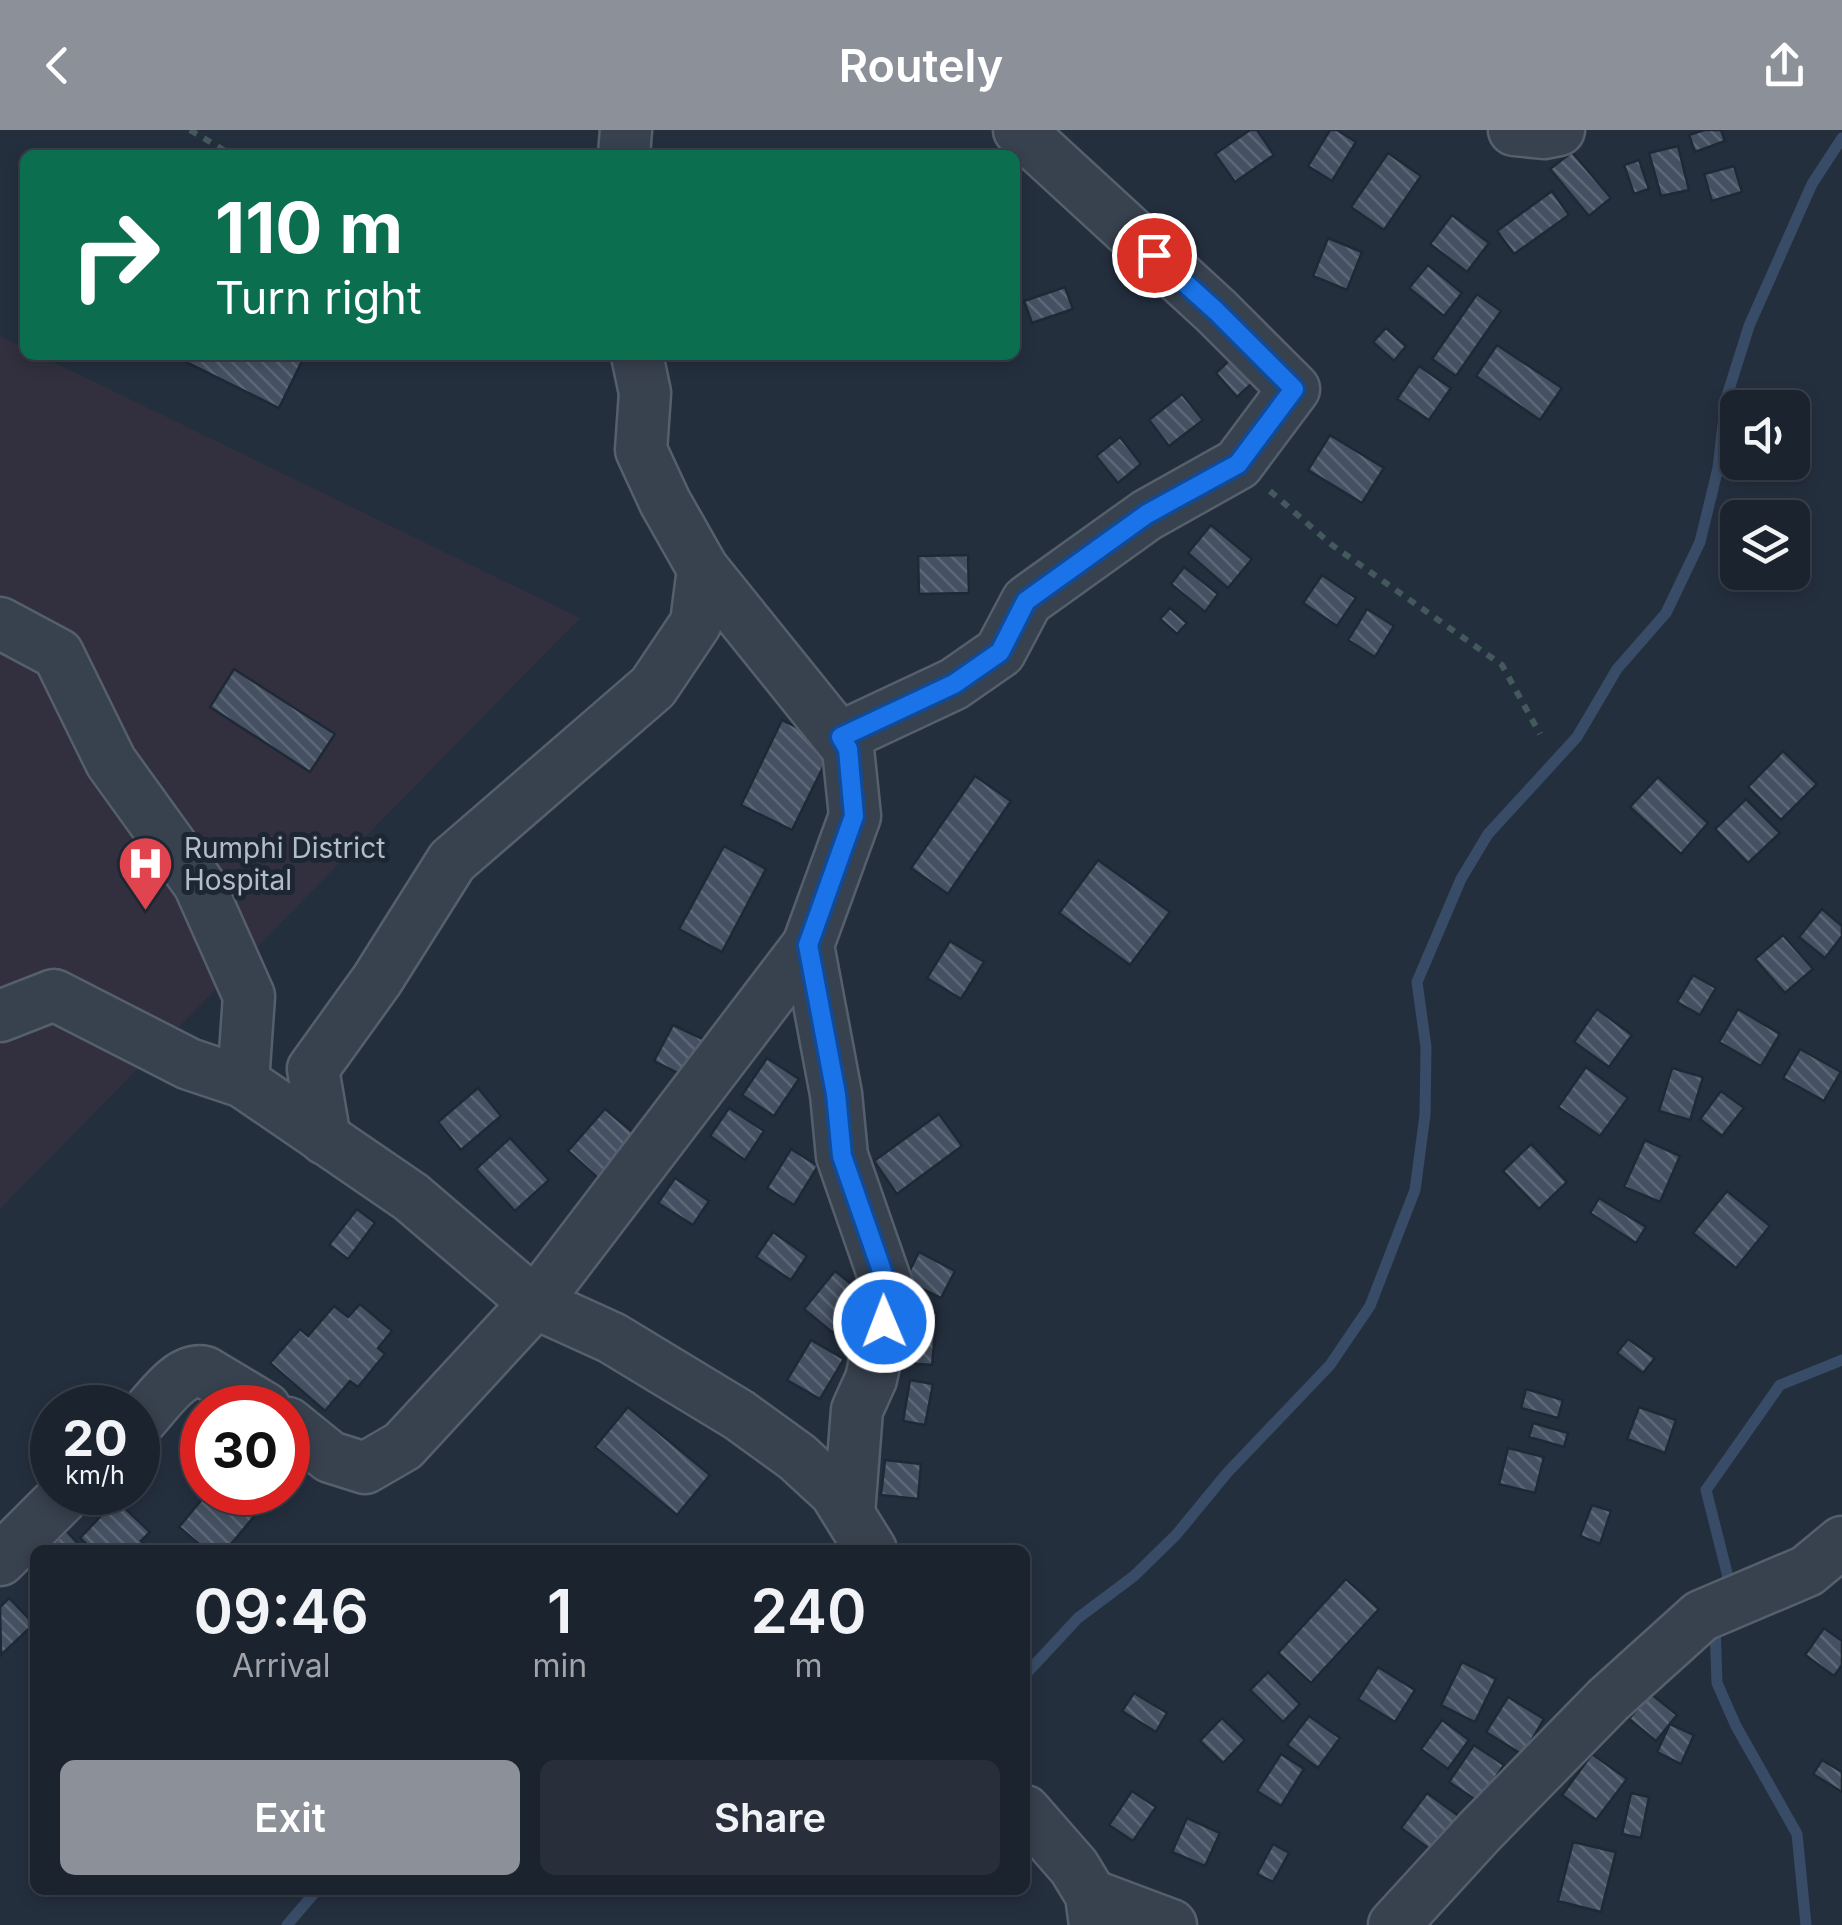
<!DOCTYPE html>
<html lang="en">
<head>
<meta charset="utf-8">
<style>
  body { margin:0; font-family:Inter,sans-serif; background:#282f3a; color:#f1f3f6; height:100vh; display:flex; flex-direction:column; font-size:38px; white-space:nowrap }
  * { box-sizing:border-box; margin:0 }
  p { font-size:32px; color:#a0a4aa }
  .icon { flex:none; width:55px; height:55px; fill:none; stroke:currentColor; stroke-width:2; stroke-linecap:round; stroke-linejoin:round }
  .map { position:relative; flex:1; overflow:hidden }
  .side { position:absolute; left:30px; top:1415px; width:1000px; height:350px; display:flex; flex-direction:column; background:#1b232e; border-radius:15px; box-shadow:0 5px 15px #0003,0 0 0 2px #39404a }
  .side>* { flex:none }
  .hud { position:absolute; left:20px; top:20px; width:1000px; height:210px; border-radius:15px; box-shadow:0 5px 15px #0003,0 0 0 2px #39404a; background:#0b6e4f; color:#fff; overflow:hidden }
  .controls { position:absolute; left:1720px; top:260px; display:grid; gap:20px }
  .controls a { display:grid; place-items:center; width:90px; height:90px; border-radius:15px; background:#1b232e; box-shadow:0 5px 15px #0003,0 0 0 2px #39404a; font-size:50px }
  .speed { position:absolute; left:30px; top:1255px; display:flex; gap:20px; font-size:50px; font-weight:700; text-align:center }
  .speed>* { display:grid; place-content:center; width:130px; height:130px; border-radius:50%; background:#1b232e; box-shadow:0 5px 15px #0003,0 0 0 2px #39404a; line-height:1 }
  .speed small { font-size:25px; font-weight:400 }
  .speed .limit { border:15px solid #d22; background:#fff; color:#111 }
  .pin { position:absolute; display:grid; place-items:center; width:85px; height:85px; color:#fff; margin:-42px; border:5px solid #fff; border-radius:50%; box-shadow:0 2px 10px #0007 }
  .me { position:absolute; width:110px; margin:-55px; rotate:359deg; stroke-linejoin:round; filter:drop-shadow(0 0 8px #0008) }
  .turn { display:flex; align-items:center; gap:35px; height:210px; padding:0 30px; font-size:45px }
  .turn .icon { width:130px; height:130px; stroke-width:2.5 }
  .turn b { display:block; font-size:70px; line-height:85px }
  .eta { display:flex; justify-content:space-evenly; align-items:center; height:170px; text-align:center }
  .eta b { font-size:60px; font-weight:600; line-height:70px }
  .action { display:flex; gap:20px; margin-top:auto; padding:20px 30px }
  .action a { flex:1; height:115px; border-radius:15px; background:#8c9099; color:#fff; font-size:40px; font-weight:600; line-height:115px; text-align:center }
  .action a+a { background:#282f3a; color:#f1f3f6 }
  header { display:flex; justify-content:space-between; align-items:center; height:130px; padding:0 30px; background:#8c9099; color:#fff; font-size:45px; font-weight:600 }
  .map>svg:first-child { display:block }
  .medical { fill:#32303f }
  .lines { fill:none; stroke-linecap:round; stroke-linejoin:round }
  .stream { stroke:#394c67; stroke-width:11 }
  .building { fill:url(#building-back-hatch); stroke:#1f2835; stroke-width:2.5 }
  .minor-casing { stroke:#565f6c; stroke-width:55 }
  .path { stroke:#44595c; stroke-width:6; stroke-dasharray:8 8; stroke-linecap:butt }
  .minor { stroke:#38414e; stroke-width:50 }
  .route-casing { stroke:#114b97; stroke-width:25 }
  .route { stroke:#1a73e8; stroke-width:18 }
  .labels { text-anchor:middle; stroke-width:10; stroke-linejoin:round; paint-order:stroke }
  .poi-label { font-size:28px; fill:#b4bcc9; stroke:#1d2633; text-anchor:start }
</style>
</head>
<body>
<header><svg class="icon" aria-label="back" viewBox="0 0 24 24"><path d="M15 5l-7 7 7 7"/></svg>Routely<svg class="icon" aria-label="share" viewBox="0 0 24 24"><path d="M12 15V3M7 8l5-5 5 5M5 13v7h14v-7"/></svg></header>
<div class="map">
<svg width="1842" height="1795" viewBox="0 0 1842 1795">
  <defs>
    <pattern id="building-back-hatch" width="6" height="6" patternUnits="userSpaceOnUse" patternTransform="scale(2.5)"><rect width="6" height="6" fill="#455162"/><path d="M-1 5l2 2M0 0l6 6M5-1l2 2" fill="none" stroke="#5d6877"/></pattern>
  </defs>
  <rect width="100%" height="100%" fill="#242f3e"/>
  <polygon class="medical" points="0,206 25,218 25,225 39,225 580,488 0,1079"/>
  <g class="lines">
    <g class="stream">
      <polyline points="1721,1458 1728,1447 1706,1360 1780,1255 1842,1230"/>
      <polyline points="1715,1495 1717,1553 1736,1596 1797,1704 1806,1795"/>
      <polyline points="1025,1545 1078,1488 1134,1446 1176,1405 1227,1343 1330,1235 1370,1176 1415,1060 1425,985 1426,917 1417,852 1461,749 1488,704 1577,607 1617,539 1666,483 1700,412 1718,338 1726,269 1749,196 1812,54 1842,8"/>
      <polyline points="287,1795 317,1760"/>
    </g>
  </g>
  <g class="building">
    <polygon points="1250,0 1257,0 1274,25 1235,52 1215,24"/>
    <polygon points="1330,0 1337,0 1356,12 1332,51 1308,36"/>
    <polygon points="1704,0 1721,0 1725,11 1695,22 1689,5"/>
    <polygon points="1678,16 1689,60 1661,66 1649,23"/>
    <polygon points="1572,22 1611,68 1589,86 1550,39"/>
    <polygon points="1388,23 1421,46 1384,100 1351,77"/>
    <polygon points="1639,30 1649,59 1634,64 1624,35"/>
    <polygon points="1734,36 1742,62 1712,71 1704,44"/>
    <polygon points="1552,61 1569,85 1514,124 1497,101"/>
    <polygon points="1452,85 1489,113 1467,142 1430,114"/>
    <polygon points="1328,108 1362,122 1347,160 1313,146"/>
    <polygon points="1428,135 1462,163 1444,186 1409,158"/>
    <polygon points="1065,157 1073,179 1032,193 1024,171"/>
    <polygon points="1477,164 1501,181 1456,246 1432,229"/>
    <polygon points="1386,198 1406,216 1394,231 1373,212"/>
    <polygon points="1497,215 1562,258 1540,290 1476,246"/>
    <polygon points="1237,223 1259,247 1237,267 1216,243"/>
    <polygon points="172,225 305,225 279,278"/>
    <polygon points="1419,236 1451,258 1429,290 1397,269"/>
    <polygon points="1182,264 1203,290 1169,316 1149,290"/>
    <polygon points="1330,305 1384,338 1362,373 1308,340"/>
    <polygon points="1120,307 1141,334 1118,353 1096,326"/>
    <polygon points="1211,395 1252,429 1228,458 1188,423"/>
    <polygon points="968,425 969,463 919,464 918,426"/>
    <polygon points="1184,437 1218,464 1205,482 1171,454"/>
    <polygon points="1322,445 1356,468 1337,496 1303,473"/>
    <polygon points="1170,478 1187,493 1177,504 1160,489"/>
    <polygon points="1367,479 1394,496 1375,527 1348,510"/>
    <polygon points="234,539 335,604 310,642 210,577"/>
    <polygon points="782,590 834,615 792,700 741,675"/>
    <polygon points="1783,621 1817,654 1781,690 1748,657"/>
    <polygon points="975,646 1011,671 948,764 911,738"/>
    <polygon points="1658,647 1708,693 1681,724 1630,677"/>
    <polygon points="1746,669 1780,703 1748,733 1715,699"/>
    <polygon points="724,716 766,739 722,822 679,799"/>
    <polygon points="1098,730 1170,782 1130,835 1059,783"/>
    <polygon points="1822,779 1842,796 1842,806 1825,828 1799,807"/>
    <polygon points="1783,805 1813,839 1785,863 1755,829"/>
    <polygon points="950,811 984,832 961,869 927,848"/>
    <polygon points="1693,845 1716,858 1700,885 1677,872"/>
    <polygon points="1597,879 1632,905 1609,937 1574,912"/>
    <polygon points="1738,879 1780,904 1761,936 1719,912"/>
    <polygon points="673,895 707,911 688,948 654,931"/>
    <polygon points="1800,919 1841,942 1824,971 1783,948"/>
    <polygon points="767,928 799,949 774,986 742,965"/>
    <polygon points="1586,937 1628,968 1600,1006 1558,977"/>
    <polygon points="1672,938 1703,947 1690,990 1659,981"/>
    <polygon points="478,958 501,986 461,1020 438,992"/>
    <polygon points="1721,961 1744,978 1722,1006 1700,989"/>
    <polygon points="729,978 764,1001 745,1030 710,1006"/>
    <polygon points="605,979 636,1005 598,1048 568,1021"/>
    <polygon points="939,984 962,1016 897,1064 874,1031"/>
    <polygon points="510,1008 549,1050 515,1081 476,1039"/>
    <polygon points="1645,1010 1680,1026 1660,1072 1624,1057"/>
    <polygon points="1531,1014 1567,1052 1539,1079 1503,1041"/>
    <polygon points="791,1019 818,1036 794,1075 767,1058"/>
    <polygon points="675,1048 709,1071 693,1095 658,1073"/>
    <polygon points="1727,1061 1770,1096 1736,1138 1693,1103"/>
    <polygon points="1599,1068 1646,1097 1636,1113 1590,1083"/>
    <polygon points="357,1079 375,1093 348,1129 329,1115"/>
    <polygon points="773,1102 807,1126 791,1150 756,1127"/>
    <polygon points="919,1122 955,1141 941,1168 905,1150"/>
    <polygon points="835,1141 865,1165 833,1203 804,1179"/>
    <polygon points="360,1174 392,1201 378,1218 385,1224 358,1257 350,1251 325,1281 270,1233 300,1199 308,1206 334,1176 348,1187"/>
    <polygon points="912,1181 937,1183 932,1235 907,1233"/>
    <polygon points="1628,1209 1655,1228 1643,1243 1617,1223"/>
    <polygon points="811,1210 844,1229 820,1269 787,1250"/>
    <polygon points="910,1250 933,1254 925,1295 903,1291"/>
    <polygon points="1526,1259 1563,1270 1558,1288 1521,1278"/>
    <polygon points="628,1277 710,1345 677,1385 595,1317"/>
    <polygon points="1639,1277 1676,1290 1665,1323 1627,1309"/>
    <polygon points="1533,1293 1568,1303 1564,1317 1529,1307"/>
    <polygon points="1508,1318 1544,1327 1535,1363 1499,1354"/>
    <polygon points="885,1330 921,1334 918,1369 881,1365"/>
    <polygon points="208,1362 259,1362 268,1370 226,1420 206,1420 179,1397"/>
    <polygon points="116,1370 150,1402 141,1411 146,1415 141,1420 93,1420 80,1408"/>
    <polygon points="1592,1375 1611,1381 1600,1414 1580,1406"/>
    <polygon points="66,1401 84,1420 47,1420"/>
    <polygon points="1346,1449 1379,1479 1311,1553 1278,1523"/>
    <polygon points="9,1468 34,1494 1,1525 0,1477"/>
    <polygon points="1824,1498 1842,1511 1842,1535 1834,1546 1805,1525"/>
    <polygon points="1462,1532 1496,1549 1475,1592 1441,1575"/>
    <polygon points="1378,1537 1415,1560 1395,1592 1358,1569"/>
    <polygon points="1268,1542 1300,1574 1283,1592 1250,1560"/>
    <polygon points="1134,1563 1167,1583 1156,1602 1122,1581"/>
    <polygon points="1650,1563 1677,1585 1656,1611 1629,1589"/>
    <polygon points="1508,1567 1544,1589 1523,1625 1486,1602"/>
    <polygon points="1309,1586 1340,1608 1318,1638 1287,1615"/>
    <polygon points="1222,1588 1245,1610 1223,1633 1200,1611"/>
    <polygon points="1442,1590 1469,1610 1448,1639 1421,1619"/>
    <polygon points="1670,1594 1694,1605 1681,1634 1657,1622"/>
    <polygon points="1474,1615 1504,1635 1479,1672 1449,1652"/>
    <polygon points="1281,1624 1304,1639 1281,1676 1257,1661"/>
    <polygon points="1592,1624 1627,1649 1596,1690 1562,1665"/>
    <polygon points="1822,1630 1842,1642 1842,1662 1813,1644"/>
    <polygon points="1132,1661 1156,1677 1133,1711 1109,1695"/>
    <polygon points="1427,1663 1460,1687 1435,1723 1401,1698"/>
    <polygon points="1631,1663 1649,1667 1641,1708 1622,1704"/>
    <polygon points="1187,1688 1220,1703 1205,1736 1172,1722"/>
    <polygon points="1573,1712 1616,1722 1601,1782 1558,1771"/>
    <polygon points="1273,1714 1289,1723 1273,1752 1257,1744"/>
  </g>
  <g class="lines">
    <defs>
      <g id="minor">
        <polyline points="1514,0 1544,3 1559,0"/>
        <polyline points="624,25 626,0"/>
        <polyline points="637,225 645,263 641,320 665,372 703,439 848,619 855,686 808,815 836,964 842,1026 890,1164 871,1249 857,1280 849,1383"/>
        <polyline points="0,493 58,524 111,632 199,754 249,866 243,952"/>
        <polyline points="841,607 954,554 1000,522 1027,471 1147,385 1238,334 1294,259 1216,181 1019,0"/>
        <polyline points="0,886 54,865 189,934 243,952 411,1067 535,1173 612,1208 739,1285 797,1327 835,1362 871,1420"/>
        <polyline points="325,1009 313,939 377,850 452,731 653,557 696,493 703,439"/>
        <path d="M138 1293C156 1275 179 1236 205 1242L265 1278"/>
        <polyline points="288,1293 330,1327 365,1338 403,1316 535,1173 808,815"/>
        <polyline points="0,1430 68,1362"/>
        <polyline points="1025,1681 1074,1737 1091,1765 1095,1795"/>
        <polyline points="1091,1765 1171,1795"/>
        <polyline points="1394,1795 1480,1701 1608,1570 1701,1486 1807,1441 1842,1412"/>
      </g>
    </defs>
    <use href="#minor" class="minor-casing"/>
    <g class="path">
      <polyline points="190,0 232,25"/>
      <polyline points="1270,361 1332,415 1502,535 1540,604"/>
    </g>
    <use href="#minor" class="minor"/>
  </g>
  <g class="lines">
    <defs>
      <polyline id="route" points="884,1192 890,1164 842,1026 836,964 808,815 854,686 848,619 841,607 954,554 1000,522 1026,471 1147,384 1238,334 1294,259 1216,181 1154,125"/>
    </defs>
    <use href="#route" class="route-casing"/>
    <use href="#route" class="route"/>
  </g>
  <defs>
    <symbol id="hospital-pin" viewBox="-11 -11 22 30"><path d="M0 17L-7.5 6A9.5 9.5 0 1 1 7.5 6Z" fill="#e0444e" stroke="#1d2633"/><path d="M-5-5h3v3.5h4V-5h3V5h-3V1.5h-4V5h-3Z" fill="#fff"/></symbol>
  </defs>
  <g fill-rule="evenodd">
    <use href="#hospital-pin" x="114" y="702" width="63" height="86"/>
  </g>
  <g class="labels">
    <g class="poi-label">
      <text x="184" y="728">Rumphi District<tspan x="184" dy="32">Hospital</tspan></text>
    </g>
  </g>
</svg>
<div class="controls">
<a><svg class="icon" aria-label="sound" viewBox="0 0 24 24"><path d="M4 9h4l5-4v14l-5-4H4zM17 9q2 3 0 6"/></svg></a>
<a><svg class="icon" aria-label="layers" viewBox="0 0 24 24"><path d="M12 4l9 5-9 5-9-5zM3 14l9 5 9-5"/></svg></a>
</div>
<div class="speed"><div>20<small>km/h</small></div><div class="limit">30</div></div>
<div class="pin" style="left:1154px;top:125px;background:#d93025"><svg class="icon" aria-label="arrive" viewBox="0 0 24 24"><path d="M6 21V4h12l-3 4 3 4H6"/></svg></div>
<svg class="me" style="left:884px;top:1192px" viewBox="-20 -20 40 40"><circle r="17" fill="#1a73e8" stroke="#fff" stroke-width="3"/><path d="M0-11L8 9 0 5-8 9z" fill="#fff"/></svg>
<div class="hud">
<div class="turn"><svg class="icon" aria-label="right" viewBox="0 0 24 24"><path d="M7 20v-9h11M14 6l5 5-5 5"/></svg><div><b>110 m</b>Turn right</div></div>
</div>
<section class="side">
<div class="eta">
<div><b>09:46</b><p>Arrival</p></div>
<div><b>1</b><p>min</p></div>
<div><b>240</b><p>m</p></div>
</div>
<div class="action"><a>Exit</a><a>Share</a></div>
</section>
</div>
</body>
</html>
